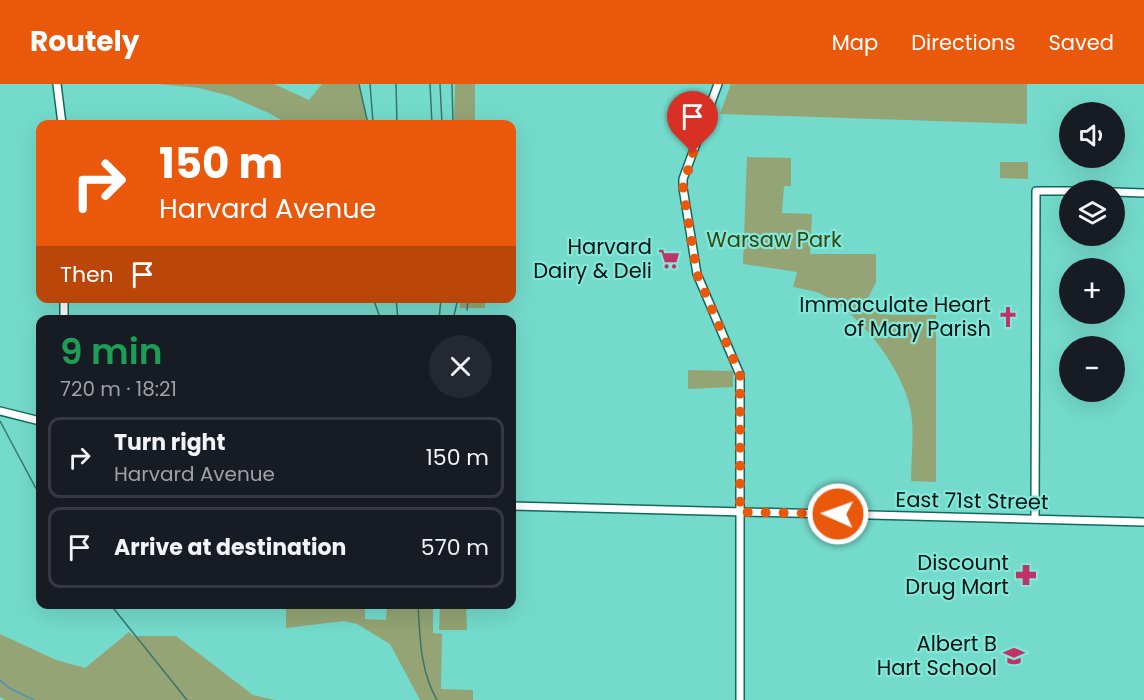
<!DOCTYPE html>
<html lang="en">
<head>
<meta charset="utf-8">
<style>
  body { margin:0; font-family:Poppins,sans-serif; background:#242831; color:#f1f3f6; height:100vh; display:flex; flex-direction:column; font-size:22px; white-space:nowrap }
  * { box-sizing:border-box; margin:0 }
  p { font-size:20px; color:#9ea1a6 }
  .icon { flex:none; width:33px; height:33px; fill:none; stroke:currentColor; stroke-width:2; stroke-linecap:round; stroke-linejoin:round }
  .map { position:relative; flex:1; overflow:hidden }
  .drawer { position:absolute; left:36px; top:231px; width:480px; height:294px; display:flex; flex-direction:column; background:#171b24; border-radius:12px; box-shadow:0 6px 24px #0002 }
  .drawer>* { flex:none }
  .hud { position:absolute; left:36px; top:36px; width:480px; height:183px; border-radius:12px; box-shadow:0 6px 24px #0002; background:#ea580c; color:#fff; overflow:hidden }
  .buttons { position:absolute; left:1059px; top:18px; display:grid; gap:12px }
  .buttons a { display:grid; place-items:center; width:66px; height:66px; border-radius:50%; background:#171b24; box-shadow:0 6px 24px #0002; font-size:30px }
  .pin { position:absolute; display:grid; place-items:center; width:51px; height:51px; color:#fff; margin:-62px -26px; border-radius:50% 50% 50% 0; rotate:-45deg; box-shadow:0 0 6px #0007 }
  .pin .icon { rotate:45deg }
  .me { position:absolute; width:66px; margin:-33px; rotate:272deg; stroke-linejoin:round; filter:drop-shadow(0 0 4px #0008) }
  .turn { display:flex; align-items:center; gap:21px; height:126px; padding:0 24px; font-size:27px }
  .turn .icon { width:78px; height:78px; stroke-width:2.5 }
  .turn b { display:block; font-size:42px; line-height:51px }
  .then { display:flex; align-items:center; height:57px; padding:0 24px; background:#0003; gap:12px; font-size:22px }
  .round { display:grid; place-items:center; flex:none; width:63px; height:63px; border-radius:32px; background:#242831 }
  .headline { display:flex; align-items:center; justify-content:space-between; height:102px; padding:0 24px }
  h1 { font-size:36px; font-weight:600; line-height:45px; color:#1e9e55 }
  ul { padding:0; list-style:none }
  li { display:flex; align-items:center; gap:18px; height:81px; margin:0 12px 9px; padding:0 12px; border:3px solid #363941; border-radius:12px }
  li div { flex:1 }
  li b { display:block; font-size:22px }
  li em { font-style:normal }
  header { display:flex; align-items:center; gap:36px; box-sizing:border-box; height:84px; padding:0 30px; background:#ea580c; color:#fff }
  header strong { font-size:28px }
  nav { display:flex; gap:33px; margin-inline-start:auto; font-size:21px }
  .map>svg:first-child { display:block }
  .green { fill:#94a474 }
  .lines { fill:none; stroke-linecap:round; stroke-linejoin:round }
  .stream { stroke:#4d90c2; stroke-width:1.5 }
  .secondary-casing { stroke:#10695f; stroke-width:10 }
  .secondary { stroke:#fff; stroke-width:7 }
  .rail { stroke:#39756d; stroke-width:1.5 }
  .route { stroke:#ea580c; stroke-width:10; stroke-dasharray:0 18 }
  .labels { text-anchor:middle; stroke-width:4.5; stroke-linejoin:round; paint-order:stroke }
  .park-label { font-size:21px; fill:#36450d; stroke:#82e8d9 }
  .poi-label { font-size:21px; fill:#001411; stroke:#82e8d9; text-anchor:end }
  .street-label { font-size:21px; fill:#001411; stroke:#82e8d9 }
</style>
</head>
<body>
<header>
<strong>Routely</strong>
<nav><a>Map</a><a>Directions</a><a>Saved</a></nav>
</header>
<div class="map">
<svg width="1144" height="616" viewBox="0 0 1144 616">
  <rect width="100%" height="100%" fill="#74dbcc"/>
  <g class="green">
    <polygon points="159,0 274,0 309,16 322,0 359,0 368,40 288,40 271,30 230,12 199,4"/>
    <polygon points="455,0 475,0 475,40 454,40"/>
    <polygon points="731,0 1027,0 1027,40 720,30"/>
    <path d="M747 73 791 74V102H784L782 129 812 130 810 170H876V198L864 222 890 231H936V398L911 397C911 374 915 346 910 323 901 282 856 223 816 208 809 206 801 205 793 203L797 188 743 180Z"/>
    <polygon points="1000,78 1028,78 1028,95 1000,94"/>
    <rect x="460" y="215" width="25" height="9"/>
    <polygon points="688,286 733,287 733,303 688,305"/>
    <polygon points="286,521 365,521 365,535 386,536 387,521 433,521 433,549 442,550 441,605 473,606 473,616 420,616 390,560 357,540 344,537 286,544"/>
    <polygon points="440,521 466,521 467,546 439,546"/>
    <polygon points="129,548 133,552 176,552 253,611 275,616 5,616 0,613 0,550 56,576 85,584"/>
  </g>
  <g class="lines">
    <polyline class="stream" points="0,596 9,604 34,616"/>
    <defs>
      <g id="secondary">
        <polyline points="57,0 62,40"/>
        <polyline points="718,0 683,95 683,104 697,190 740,291 740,616"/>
        <polyline points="1114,108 1144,109"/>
        <polyline points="64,236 64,214"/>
        <polyline points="0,327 40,337"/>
        <polyline points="512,422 1144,438"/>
        <polyline points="1035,435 1036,107 1070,107"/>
      </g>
    </defs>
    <use href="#secondary" class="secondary-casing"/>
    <use href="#secondary" class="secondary"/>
    <g class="rail">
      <polyline points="359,0 368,40"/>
      <polyline points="370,0 373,38"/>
      <polyline points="396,0 397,40"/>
      <polyline points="430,0 432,40"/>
      <polyline points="440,0 442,40"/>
      <polyline points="452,0 453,40"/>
      <polyline points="373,214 381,236"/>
      <polyline points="396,214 398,236"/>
      <polyline points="467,226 468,214"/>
      <polyline points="439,236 441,214"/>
      <polyline points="453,236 458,214"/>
      <polyline points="0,337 40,412"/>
      <polyline points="110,520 187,616"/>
      <path d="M418 520C420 554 420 586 437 616"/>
    </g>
  </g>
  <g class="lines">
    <polyline class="route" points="693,69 683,104 697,190 740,291 740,428 838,430"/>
  </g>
  <defs>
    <symbol id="supermarket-bare" viewBox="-9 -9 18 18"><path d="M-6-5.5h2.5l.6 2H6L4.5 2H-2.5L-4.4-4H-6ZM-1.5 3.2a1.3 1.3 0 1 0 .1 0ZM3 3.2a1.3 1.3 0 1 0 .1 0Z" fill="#bf3366" stroke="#82e8d9" stroke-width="2.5" paint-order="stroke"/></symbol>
    <symbol id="church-bare" viewBox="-9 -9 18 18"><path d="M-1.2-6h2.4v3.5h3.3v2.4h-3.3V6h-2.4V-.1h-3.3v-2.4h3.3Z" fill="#bf3366" stroke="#82e8d9" stroke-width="2.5" paint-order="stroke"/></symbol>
    <symbol id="pharmacy-bare" viewBox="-9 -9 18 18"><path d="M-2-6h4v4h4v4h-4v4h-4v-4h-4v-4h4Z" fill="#bf3366" stroke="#82e8d9" stroke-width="2.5" paint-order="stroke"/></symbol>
    <symbol id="school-bare" viewBox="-9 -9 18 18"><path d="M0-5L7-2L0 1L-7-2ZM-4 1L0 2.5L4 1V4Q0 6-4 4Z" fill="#bf3366" stroke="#82e8d9" stroke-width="2.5" paint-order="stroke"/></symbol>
  </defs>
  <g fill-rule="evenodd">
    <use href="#supermarket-bare" x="654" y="160" width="30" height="30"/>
    <use href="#church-bare" x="993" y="218" width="30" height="30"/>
    <use href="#pharmacy-bare" x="1011" y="476" width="30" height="30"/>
    <use href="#school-bare" x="999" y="557" width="30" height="30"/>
  </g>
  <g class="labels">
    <g class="park-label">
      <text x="774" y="163">Warsaw Park</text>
    </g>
    <g class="poi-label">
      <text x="652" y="170">Harvard<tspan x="652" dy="24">Dairy &amp; Deli</tspan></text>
      <text x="991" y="228">Immaculate Heart<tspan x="991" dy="24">of Mary Parish</tspan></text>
      <text x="1009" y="486">Discount<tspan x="1009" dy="24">Drug Mart</tspan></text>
      <text x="997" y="567">Albert B<tspan x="997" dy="24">Hart School</tspan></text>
    </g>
    <g class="street-label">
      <text transform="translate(972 417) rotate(1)" y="7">East 71st Street</text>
    </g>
  </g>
</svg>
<div class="buttons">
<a><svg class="icon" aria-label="sound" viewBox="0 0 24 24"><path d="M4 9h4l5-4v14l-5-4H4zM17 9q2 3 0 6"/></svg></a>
<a><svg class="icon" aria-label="layers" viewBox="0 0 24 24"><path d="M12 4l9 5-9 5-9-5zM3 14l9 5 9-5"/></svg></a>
<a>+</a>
<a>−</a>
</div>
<div class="pin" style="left:693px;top:69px;background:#d93025"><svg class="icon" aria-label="arrive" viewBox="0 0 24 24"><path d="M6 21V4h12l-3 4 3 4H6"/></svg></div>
<svg class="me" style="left:838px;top:430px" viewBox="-20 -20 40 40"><circle r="17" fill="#ea580c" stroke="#fff" stroke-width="3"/><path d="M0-11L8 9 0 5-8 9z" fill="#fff"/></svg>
<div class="hud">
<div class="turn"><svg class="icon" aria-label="right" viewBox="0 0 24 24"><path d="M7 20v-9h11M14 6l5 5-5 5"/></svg><div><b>150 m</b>Harvard Avenue</div></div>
<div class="then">Then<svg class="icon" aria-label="arrive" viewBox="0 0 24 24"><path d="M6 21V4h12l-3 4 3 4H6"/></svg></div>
</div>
<section class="drawer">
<div class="headline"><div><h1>9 min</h1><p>720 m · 18:21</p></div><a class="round"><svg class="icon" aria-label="close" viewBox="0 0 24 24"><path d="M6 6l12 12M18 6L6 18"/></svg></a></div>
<ul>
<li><svg class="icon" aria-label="right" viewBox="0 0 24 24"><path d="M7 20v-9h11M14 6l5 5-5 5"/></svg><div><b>Turn right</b><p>Harvard Avenue</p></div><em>150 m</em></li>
<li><svg class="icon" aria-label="arrive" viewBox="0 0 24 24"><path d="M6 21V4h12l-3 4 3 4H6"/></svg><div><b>Arrive at destination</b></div><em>570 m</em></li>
</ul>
</section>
</div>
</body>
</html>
